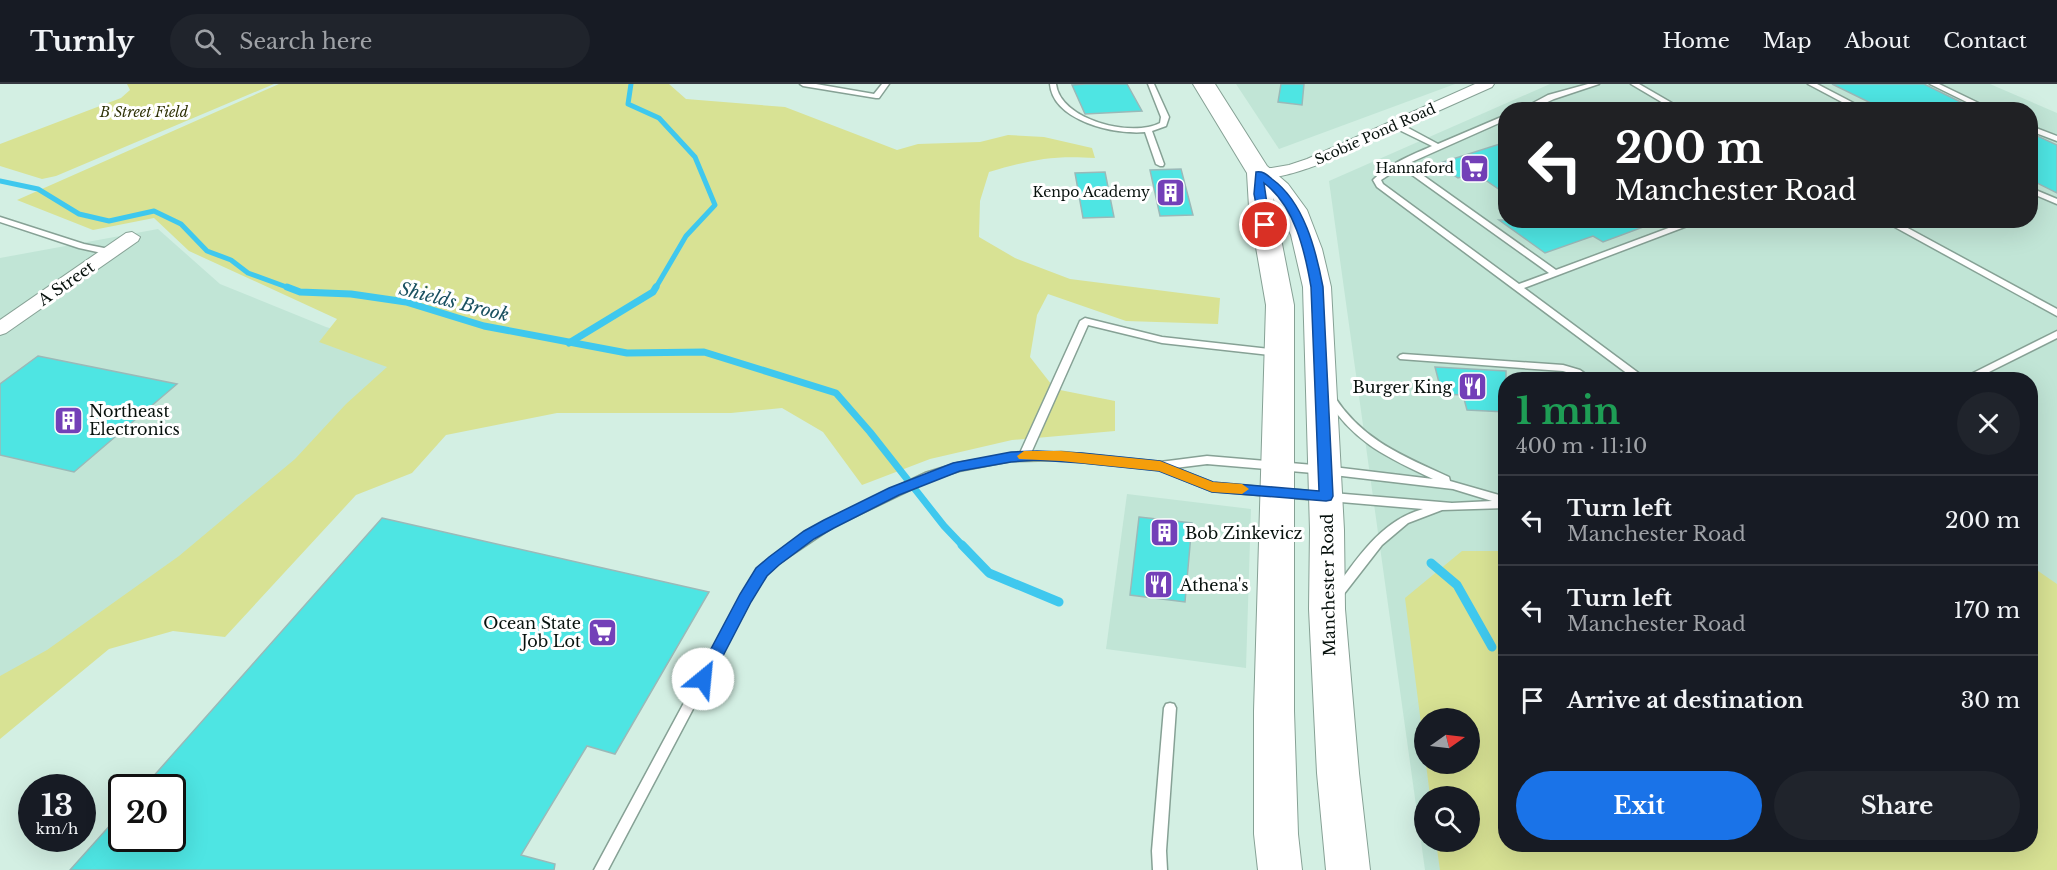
<!DOCTYPE html>
<html lang="en">
<head>
<meta charset="utf-8">
<style>
  body { margin:0; font-family:"Libre Baskerville",serif; background:#20242c; color:#f1f3f6; height:100vh; display:flex; flex-direction:column; font-size:22px; white-space:nowrap }
  * { box-sizing:border-box; margin:0 }
  p { font-size:20px; color:#9ea1a6 }
  .icon { flex:none; width:33px; height:33px; fill:none; stroke:currentColor; stroke-width:2; stroke-linecap:round; stroke-linejoin:round }
  .map { position:relative; flex:1; overflow:hidden }
  .sheet { position:absolute; left:1498px; top:288px; width:540px; height:480px; display:flex; flex-direction:column; background:#171b24; border-radius:24px; box-shadow:0 6px 24px #0002 }
  .sheet>* { flex:none }
  .banner { position:absolute; left:1498px; top:18px; width:540px; height:126px; border-radius:24px; box-shadow:0 6px 24px #0002; background:#202124; color:#fff; overflow:hidden }
  .needle { width:39px; rotate:76deg }
  .controls { position:absolute; left:1414px; top:624px; display:grid; gap:12px }
  .controls a { display:grid; place-items:center; width:66px; height:66px; border-radius:50%; background:#171b24; box-shadow:0 6px 24px #0002; font-size:30px }
  .speed { position:absolute; left:18px; top:690px; display:flex; gap:12px; font-size:30px; font-weight:700; text-align:center }
  .speed>* { display:grid; place-content:center; width:78px; height:78px; border-radius:50%; background:#171b24; box-shadow:0 6px 24px #0002; line-height:1 }
  .speed small { font-size:15px; font-weight:400 }
  .speed .limit { border:3px solid #111; border-radius:9px; background:#fff; color:#111 }
  .pin { position:absolute; display:grid; place-items:center; width:51px; height:51px; color:#fff; margin:-26px; border:3px solid #fff; border-radius:50%; box-shadow:0 2px 6px #0007 }
  .me { position:absolute; width:66px; margin:-33px; rotate:28deg; stroke-linejoin:round; filter:drop-shadow(0 0 4px #0008) }
  .turn { display:flex; align-items:center; gap:21px; height:126px; padding:0 18px; font-size:27px }
  .turn .icon { width:78px; height:78px; stroke-width:2.5 }
  .turn b { display:block; font-size:42px; line-height:51px }
  .round { display:grid; place-items:center; flex:none; width:63px; height:63px; border-radius:32px; background:#20242c }
  .summary { display:flex; align-items:center; justify-content:space-between; height:102px; padding:0 18px }
  h1 { font-size:36px; font-weight:700; line-height:45px; color:#1e9e55 }
  .button { display:flex; gap:12px; margin-top:auto; padding:12px 18px }
  .button a { flex:1; height:69px; border-radius:36px; background:#1a73e8; color:#fff; font-size:24px; font-weight:700; line-height:69px; text-align:center }
  .button a+a { background:#20242c; color:#f1f3f6 }
  ul { padding:0; list-style:none }
  li { display:flex; align-items:center; gap:18px; height:90px; padding:0 18px; border-top:2px solid #363941 }
  li div { flex:1 }
  li b { display:block; font-size:22px }
  li em { font-style:normal }
  header { display:flex; align-items:center; gap:36px; box-sizing:border-box; height:84px; padding:0 30px; background:#171b24; border-bottom:2px solid #363941 }
  header strong { font-size:28px }
  nav { display:flex; gap:33px; margin-inline-start:auto; font-size:21px }
  .search { width:420px; height:54px; background:#20242c; display:flex; align-items:center; gap:15px; box-sizing:border-box; padding:0 21px; border-radius:33px; color:#9ea1a6; font-size:22px }
  .map>svg:first-child { display:block }
  .built { fill:#c1e5d6; fill-rule:evenodd }
  .green { fill:#d8e294 }
  .lines { fill:none; stroke-linecap:round; stroke-linejoin:round }
  .stream-far2 { stroke:#3fc8ee; stroke-width:5 }
  .stream-far1 { stroke:#3fc8ee; stroke-width:7 }
  .stream { stroke:#3fc8ee; stroke-width:9 }
  .building { fill:#4ee5e3; stroke:#9ab9b8; stroke-width:1.5 }
  .service-casing { stroke:#86a195; stroke-width:3 }
  .minor-casing { stroke:#86a195; stroke-width:2 }
  .primary-casing { stroke:#86a195; stroke-width:2 }
  .service { fill:#fff; fill-rule:evenodd }
  .minor { fill:#fff; fill-rule:evenodd }
  .primary { fill:#fff; fill-rule:evenodd }
  .route { fill:#1a73e8; stroke:#114b97; stroke-width:1.5 }
  .slow { fill:#f59e0b }
  .labels { text-anchor:middle; stroke-width:6; stroke-linejoin:round; paint-order:stroke }
  .far-park-label { font-size:14px; font-style:italic; fill:#2f3207; stroke:#fff }
  .far-street-label { font-size:14px; fill:#07110d; stroke:#fff }
  .far-poi-label { font-size:14px; fill:#07110d; stroke:#fff; text-anchor:end }
  .street-label { font-size:16px; fill:#07110d; stroke:#fff }
  .poi-label { font-size:16px; fill:#07110d; stroke:#fff; text-anchor:start }
  .water-label { font-size:18px; font-style:italic; fill:#1a5161; stroke:#fff }
</style>
</head>
<body>
<header>
<strong>Turnly</strong>
<div class="search"><svg class="icon" aria-label="search" viewBox="0 0 24 24"><circle cx="10" cy="10" r="6"/><path d="M15 15l6 6"/></svg>Search here</div>
<nav><a>Home</a><a>Map</a><a>About</a><a>Contact</a></nav>
</header>
<div class="map">
<svg width="2057" height="786" viewBox="0 0 2057 786">
  <rect width="100%" height="100%" fill="#d3efe3"/>
  <g class="built">
    <polygon points="1236,0 1455,0 1279,65"/>
    <path d="M1550 0H1990L2057 29V786H1425L1329 97ZM1506 26H2031V136H1506ZM1506 296H2031V760H1506ZM1425 634H1470V680H1425ZM1425 712H1470V758H1425Z"/>
    <polygon points="158,145 220,200 326,243 458,282 0,605 0,174"/>
    <polygon points="1127,410 1251,425 1246,584 1106,565"/>
  </g>
  <g class="green">
    <polygon points="127,0 274,0 56,92 42,95 0,82 0,60 121,14 130,6"/>
    <path d="M279 0H669L686 15 785 23 897 66 918 60 980 58 1008 51 1044 53 1092 64 1095 74C1052 71 1030 76 989 88L980 117 979 153 1015 174 1070 195 1220 214 1218 240 1126 237 1048 210 1037 231 1030 273 1055 305 1115 317V347L1012 356 930 375 862 401 823 348 782 324 731 329H557L446 351 412 389 356 411 225 553 173 547 109 565 0 655V592L47 566 179 472 295 375 346 320 387 283 319 258 337 235 189 167 154 134 93 146 17 116Z"/>
    <polygon points="1462,467 1506,467 1506,760 2031,760 2031,482 2057,500 2057,786 1440,786 1436,758 1470,758 1470,712 1430,712 1426,680 1470,680 1470,634 1425,634 1425,671 1405,514"/>
  </g>
  <g class="lines">
    <g class="stream-far2">
      <polyline points="631,0 628,20 659,34 695,73 715,121 686,152 655,205"/>
      <polyline points="0,97 38,105 79,130 109,137 154,127 181,140 207,167 231,176 248,189 292,205"/>
    </g>
    <g class="stream-far1">
      <polyline points="287,203 300,208 351,210 406,218 484,242 627,269 704,268 836,309 870,348 944,442 963,462"/>
      <polyline points="569,259 653,208 656,203"/>
    </g>
    <g class="stream">
      <polyline points="962,461 989,489 1059,518"/>
      <polyline points="1431,479 1457,501 1492,563"/>
    </g>
  </g>
  <g class="building">
    <polygon points="1086,0 1127,0 1142,27 1085,30 1072,1"/>
    <polygon points="1281,0 1304,0 1302,21 1278,18"/>
    <polygon points="1832,0 1924,0 1977,26 1885,26"/>
    <polygon points="2031,49 2057,61 2057,109 2031,96"/>
    <polygon points="1506,58 1506,110 1475,89 1458,94 1437,80"/>
    <polygon points="1181,85 1193,131 1160,132 1150,86"/>
    <polygon points="1105,88 1114,133 1083,134 1075,89"/>
    <polygon points="1499,136 1654,136 1654,139 1603,158 1593,152 1545,169"/>
    <polygon points="38,272 177,300 74,388 0,371 0,300"/>
    <polygon points="1435,283 1506,287 1506,328 1467,326 1463,311 1442,310"/>
    <polygon points="1139,433 1192,439 1185,518 1130,511"/>
    <polygon points="382,434 709,508 615,670 587,662 521,771 555,780 554,786 70,786 122,728 122,754 172,754 172,704 143,704"/>
  </g>
  <g class="lines">
    <defs>
      <g id="service">
        <polygon points="800,0 816,0 874,10 882,0 889,0 879,14 876,14 803,2"/>
        <path d="M1050 0H1056C1060 36 1132 54 1160 39L1161 33 1148 0H1154L1169 33 1166 42 1152 47 1164 80 1163 82H1160L1156 80 1145 48C1115 51 1053 37 1050 0Z"/>
        <polygon points="1588,0 1599,0 1554,15 1530,26 1520,26 1548,11"/>
        <polygon points="1631,0 1639,0 1684,26 1675,26"/>
        <polygon points="1808,0 1817,0 1867,26 1857,26"/>
        <polygon points="1930,0 1939,0 1993,26 1983,26"/>
        <path d="M1506 31V36L1407 80 1556 186 1690 136H1703L1524 204 1648 296H1636L1377 103 1373 96C1388 80 1412 71 1432 62L1393 43V39H1399L1438 60ZM1401 83 1549 189 1519 200 1383 100 1381 96Z"/>
        <polygon points="2031,42 2057,52 2057,57 2031,47"/>
        <polygon points="2031,104 2057,115 2057,120 2031,109"/>
        <polygon points="0,133 84,160 114,166 115,168 111,171 79,164 0,138"/>
        <polygon points="1882,136 1893,136 2057,225 2057,232"/>
        <path d="M1085 234 1162 253 1278 266 1283 269 1278 272 1162 259 1088 241 1031 369 1061 368 1160 378 1207 372 1325 382 1433 395C1387 373 1354 359 1326 314L1331 311 1334 312C1362 356 1403 372 1449 393L1450 397 1506 413V424L1442 426 1408 439 1382 461 1340 515 1336 517 1332 515 1330 512 1332 509C1356 476 1381 436 1423 425L1212 407 1160 386 1061 376 1011 377 959 387 933 395 833 443 778 480 766 491 750 517 608 786H594L742 511 758 485 770 474 825 437 925 389 958 379 1020 369 1080 237ZM1207 380 1325 390 1453 405 1492 417 1452 419 1213 399 1175 384Z"/>
        <polygon points="2057,247 2057,254 1973,296 1959,296"/>
        <path d="M1403 270 1563 281 1580 286 1594 296C1581 296 1574 290 1563 287L1400 275 1398 273 1400 271Z"/>
        <polygon points="1170,619 1174,620 1176,624 1166,767 1167,786 1153,786 1152,767 1164,624 1166,620"/>
      </g>
      <g id="minor">
        <path d="M1475 0H1494L1492 3 1317 81C1304 86 1261 101 1251 90L1253 87 1289 81 1307 75Z"/>
        <polygon points="132,148 140,153 138,157 6,249 0,251 0,236 126,149"/>
      </g>
      <polygon id="primary" points="1193,0 1215,0 1267,82 1288,100 1307,126 1322,165 1331,203 1344,446 1345,525 1359,689 1370,786 1326,786 1317,689 1309,525 1310,446 1303,203 1291,151 1273,114 1294,221 1294,627 1298,750 1302,786 1258,786 1254,750 1254,627 1266,221 1249,123 1247,89"/>
    </defs>
    <use href="#service" class="service-casing"/>
    <use href="#minor" class="minor-casing"/>
    <use href="#primary" class="primary-casing"/>
    <use href="#service" class="service"/>
    <use href="#minor" class="minor"/>
    <use href="#primary" class="primary"/>
  </g>
  <path class="route" d="M1256 88C1263 87 1266 90 1272 95 1304 118 1316 166 1323 203L1333 412 1331 416 1326 417 1212 408 1159 387 1082 379 1037 376 1011 378 960 387 899 411 834 444 814 455 779 481 767 492 751 518 709 599 703 601 698 599 695 595 740 510 756 484 769 473 804 447 824 436 889 404 953 379 1011 368 1037 367 1082 369 1160 377 1213 398 1319 407 1311 203C1305 168 1295 122 1264 99L1270 141 1265 145 1260 141 1254 110Z"/>
  <polygon class="slow" points="1024,367 1061,367 1160,377 1213,398 1242,400 1249,405 1242,410 1212,408 1159,387 1061,377 1019,375 1017,372"/>
  <defs>
    <symbol id="supermarket-square" viewBox="-11 -11 22 22"><rect x="-9" y="-9" width="18" height="18" rx="4" fill="#7340b8" stroke="#fff"/><path d="M-6-5.5h2.5l.6 2H6L4.5 2H-2.5L-4.4-4H-6ZM-1.5 3.2a1.3 1.3 0 1 0 .1 0ZM3 3.2a1.3 1.3 0 1 0 .1 0Z" fill="#fff"/></symbol>
    <symbol id="building-square" viewBox="-11 -11 22 22"><rect x="-9" y="-9" width="18" height="18" rx="4" fill="#7340b8" stroke="#fff"/><path d="M-4-6H4V6H1V3H-1V6H-4ZM-2.5-4.3h1.7v1.8h-1.7ZM.8-4.3h1.7v1.8H.8ZM-2.5-1h1.7V.8h-1.7ZM.8-1h1.7V.8H.8Z" fill="#fff"/></symbol>
    <symbol id="restaurant-square" viewBox="-11 -11 22 22"><rect x="-9" y="-9" width="18" height="18" rx="4" fill="#7340b8" stroke="#fff"/><path d="M-5-6h1v4h1v-4h1v4h1v-4h1v5L-1.5 .5V6h-2V.5L-5-1ZM5-6V6H3V1.5H1.5Q1.5-4 5-6Z" fill="#fff"/></symbol>
  </defs>
  <g fill-rule="evenodd">
    <use href="#supermarket-square" x="1458" y="68" width="33" height="33"/>
    <use href="#building-square" x="1154" y="92" width="33" height="33"/>
    <use href="#restaurant-square" x="1456" y="286" width="33" height="33"/>
    <use href="#building-square" x="52" y="320" width="33" height="33"/>
    <use href="#building-square" x="1148" y="432" width="33" height="33"/>
    <use href="#restaurant-square" x="1142" y="484" width="33" height="33"/>
    <use href="#supermarket-square" x="586" y="532" width="33" height="33"/>
  </g>
  <g class="labels">
    <g class="far-park-label">
      <text x="144" y="33">B Street Field</text>
    </g>
    <g class="far-street-label">
      <text transform="translate(1375 50) rotate(-24)" y="5">Scobie Pond Road</text>
    </g>
    <g class="far-poi-label">
      <text x="1454" y="89">Hannaford</text>
      <text x="1150" y="113">Kenpo Academy</text>
    </g>
    <g class="street-label">
      <text transform="translate(66 199) rotate(-35)" y="6">A Street</text>
      <text transform="translate(1328 501) rotate(-91)" y="6">Manchester Road</text>
    </g>
    <g class="poi-label">
      <text x="1452" y="309" text-anchor="end">Burger King</text>
      <text x="89" y="333">Northeast<tspan x="89" dy="18">Electronics</tspan></text>
      <text x="1185" y="455">Bob Zinkevicz</text>
      <text x="1180" y="507">Athena's</text>
      <text x="581" y="545" text-anchor="end">Ocean State<tspan x="581" dy="18">Job Lot</tspan></text>
    </g>
    <g class="water-label">
      <text transform="translate(454 218) rotate(14)" y="6">Shields Brook</text>
    </g>
  </g>
</svg>
<div class="controls">
<a><svg class="needle" viewBox="-14 -14 28 28"><path d="M0-13l5 13h-10z" fill="#e53935"/><path d="M0 13l5-13h-10z" fill="#9ea1a6"/></svg></a>
<a><svg class="icon" aria-label="search" viewBox="0 0 24 24"><circle cx="10" cy="10" r="6"/><path d="M15 15l6 6"/></svg></a>
</div>
<div class="speed"><div>13<small>km/h</small></div><div class="limit">20</div></div>
<div class="pin" style="left:1265px;top:141px;background:#d93025"><svg class="icon" aria-label="arrive" viewBox="0 0 24 24"><path d="M6 21V4h12l-3 4 3 4H6"/></svg></div>
<svg class="me" style="left:703px;top:595px" viewBox="-20 -20 40 40"><circle r="19" fill="#fff"/><path d="M0-13L10 11 0 6-10 11z" fill="#1a73e8"/></svg>
<div class="banner">
<div class="turn"><svg class="icon" aria-label="left" viewBox="0 0 24 24"><path d="M17 20v-9H6M10 6l-5 5 5 5"/></svg><div><b>200 m</b>Manchester Road</div></div>
</div>
<section class="sheet">
<div class="summary"><div><h1>1 min</h1><p>400 m · 11:10</p></div><a class="round"><svg class="icon" aria-label="close" viewBox="0 0 24 24"><path d="M6 6l12 12M18 6L6 18"/></svg></a></div>
<ul>
<li><svg class="icon" aria-label="left" viewBox="0 0 24 24"><path d="M17 20v-9H6M10 6l-5 5 5 5"/></svg><div><b>Turn left</b><p>Manchester Road</p></div><em>200 m</em></li>
<li><svg class="icon" aria-label="left" viewBox="0 0 24 24"><path d="M17 20v-9H6M10 6l-5 5 5 5"/></svg><div><b>Turn left</b><p>Manchester Road</p></div><em>170 m</em></li>
<li><svg class="icon" aria-label="arrive" viewBox="0 0 24 24"><path d="M6 21V4h12l-3 4 3 4H6"/></svg><div><b>Arrive at destination</b></div><em>30 m</em></li>
</ul>
<div class="button"><a>Exit</a><a>Share</a></div>
</section>
</div>
</body>
</html>
